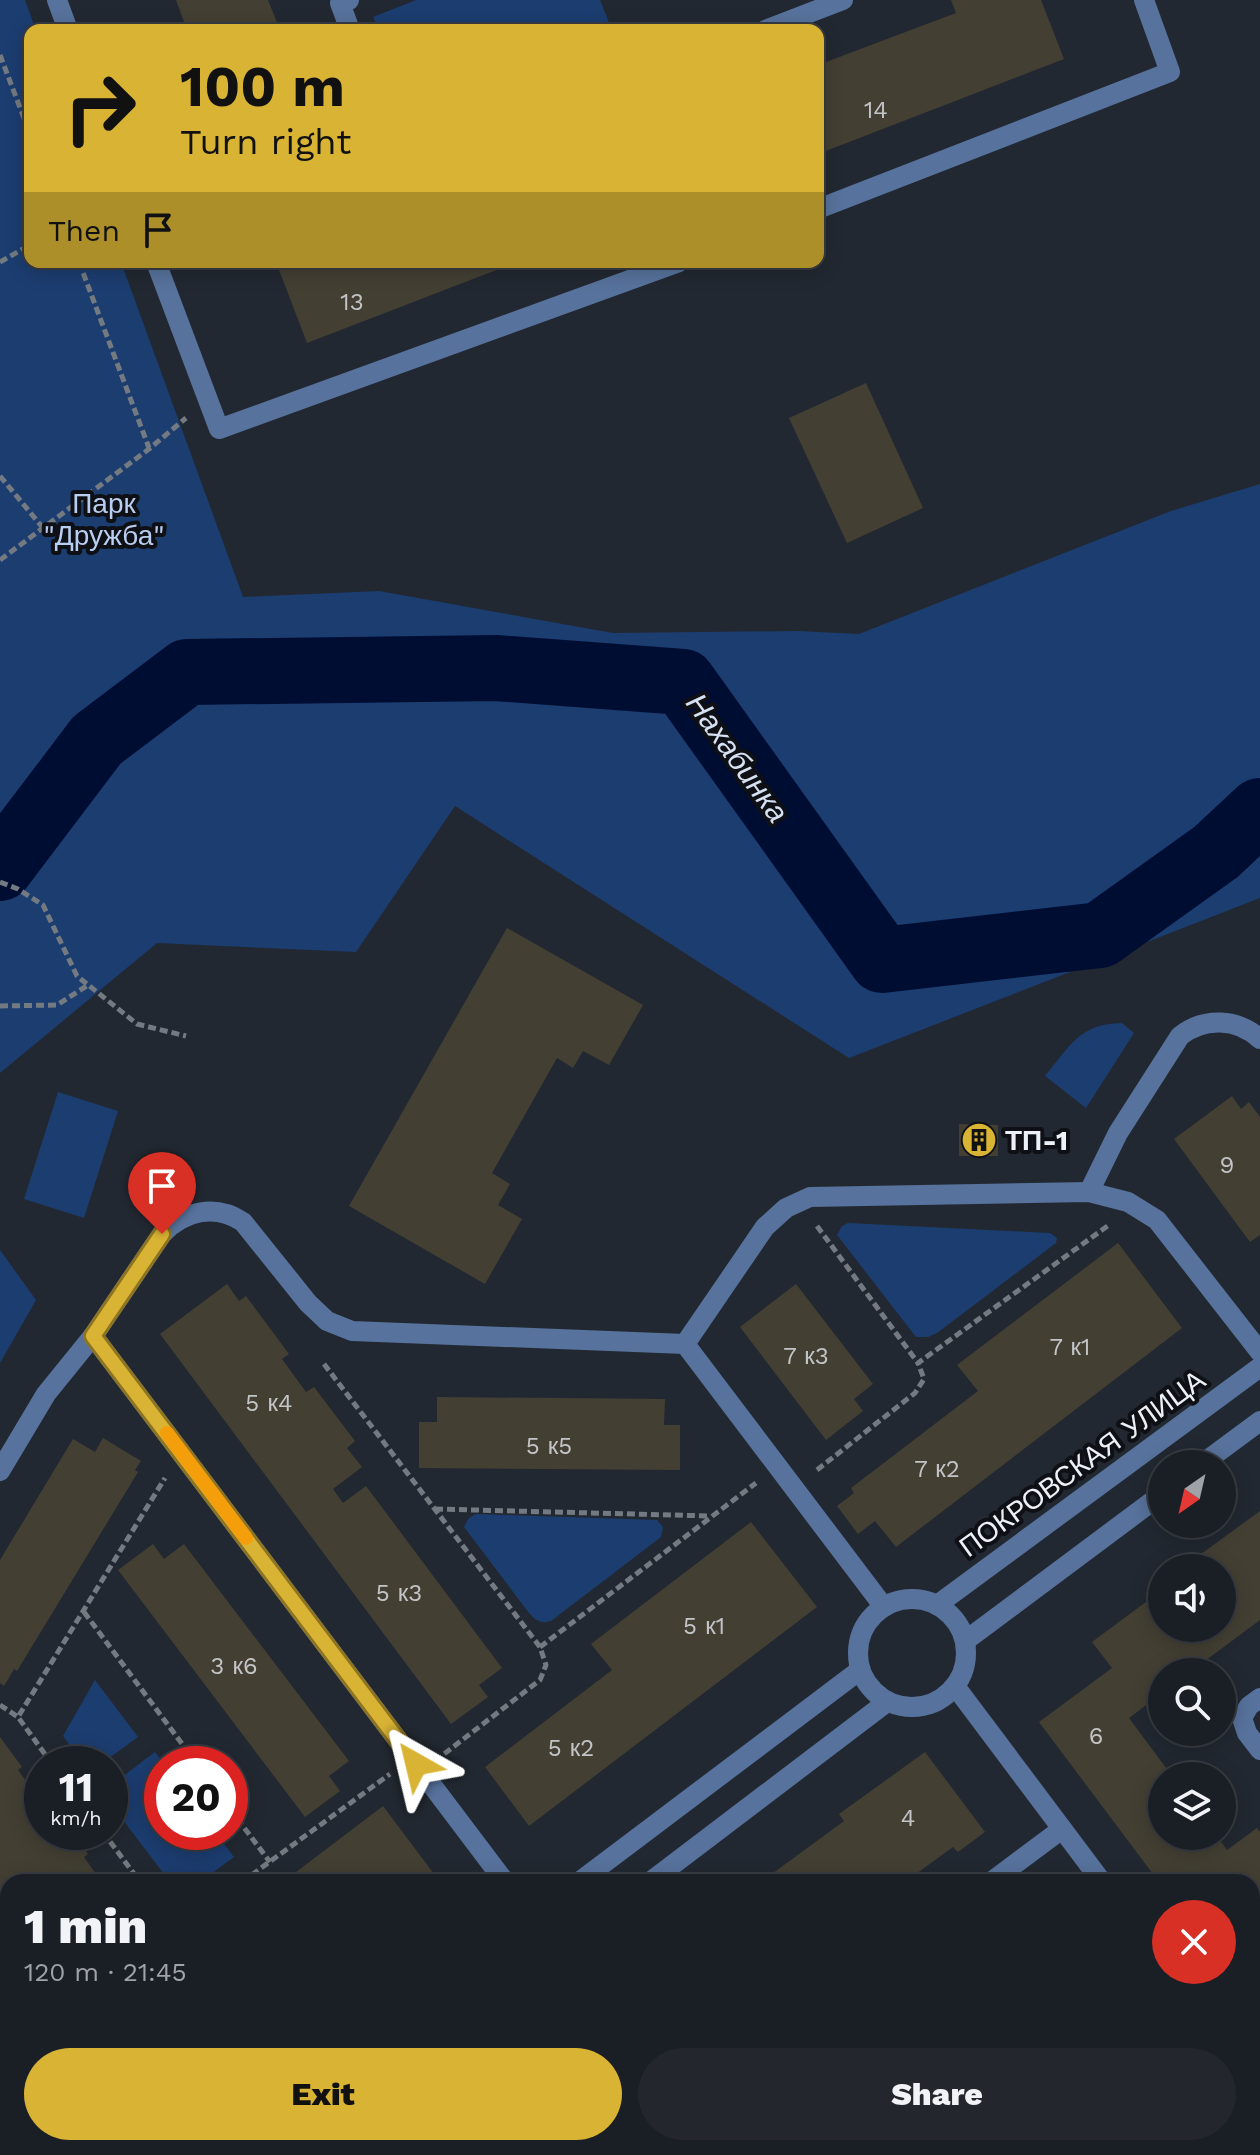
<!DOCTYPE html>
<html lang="en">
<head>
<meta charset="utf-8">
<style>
  body { margin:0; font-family:"Work Sans",sans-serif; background:#23272d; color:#f1f3f6; height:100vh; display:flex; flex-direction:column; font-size:30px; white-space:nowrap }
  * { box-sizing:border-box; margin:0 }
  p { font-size:26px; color:#9fa2a7 }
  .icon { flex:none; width:44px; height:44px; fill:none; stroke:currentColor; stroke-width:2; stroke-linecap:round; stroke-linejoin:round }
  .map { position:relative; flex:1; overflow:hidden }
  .side { position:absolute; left:0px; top:1874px; width:1260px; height:282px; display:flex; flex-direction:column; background:#1a1e25; border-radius:24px 24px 0 0; box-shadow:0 4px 20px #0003,0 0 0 2px #383c42 }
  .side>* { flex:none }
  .banner { position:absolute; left:24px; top:24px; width:800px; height:244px; border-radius:16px; box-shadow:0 4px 20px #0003,0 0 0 2px #383c42; background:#d9b334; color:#111; overflow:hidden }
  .needle { width:52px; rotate:214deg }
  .fabs { position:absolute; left:1148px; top:1450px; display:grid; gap:16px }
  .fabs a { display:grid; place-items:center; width:88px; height:88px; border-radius:50%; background:#1a1e25; box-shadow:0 4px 20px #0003,0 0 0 2px #383c42; font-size:40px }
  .speed { position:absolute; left:24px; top:1746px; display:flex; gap:16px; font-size:40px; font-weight:700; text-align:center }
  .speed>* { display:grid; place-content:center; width:104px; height:104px; border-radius:50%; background:#1a1e25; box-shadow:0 4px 20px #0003,0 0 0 2px #383c42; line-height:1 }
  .speed small { font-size:20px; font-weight:400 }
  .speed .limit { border:12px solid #d22; background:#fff; color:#111 }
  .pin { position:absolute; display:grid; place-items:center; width:68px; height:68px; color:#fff; margin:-82px -34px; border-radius:50% 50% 50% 0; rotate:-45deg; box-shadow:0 0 8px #0007 }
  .pin .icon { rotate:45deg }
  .me { position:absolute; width:88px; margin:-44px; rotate:323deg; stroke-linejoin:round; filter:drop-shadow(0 0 6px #0008) }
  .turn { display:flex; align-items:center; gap:28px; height:168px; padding:0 24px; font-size:36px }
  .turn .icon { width:104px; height:104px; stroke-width:2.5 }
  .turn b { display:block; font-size:56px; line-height:68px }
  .then { display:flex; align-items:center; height:76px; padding:0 24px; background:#0003; gap:16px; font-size:30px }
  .round { display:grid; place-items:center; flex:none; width:84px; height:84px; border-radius:42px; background:#23272d }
  .headline { display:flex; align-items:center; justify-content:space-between; height:136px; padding:0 24px }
  h1 { font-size:48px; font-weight:800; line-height:60px }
  .button { display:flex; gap:16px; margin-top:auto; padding:16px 24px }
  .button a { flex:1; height:92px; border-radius:48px; background:#d9b334; color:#111; font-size:32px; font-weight:800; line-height:92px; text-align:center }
  .button a+a { background:#23272d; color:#f1f3f6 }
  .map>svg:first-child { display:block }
  .green { fill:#1c3d70 }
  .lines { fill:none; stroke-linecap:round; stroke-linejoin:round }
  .river { stroke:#000d33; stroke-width:66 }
  .building { fill:#433f33 }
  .path { stroke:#747a81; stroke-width:5; stroke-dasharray:8 4; stroke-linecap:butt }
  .minor { stroke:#57729c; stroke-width:20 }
  .route-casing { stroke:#8d7422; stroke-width:20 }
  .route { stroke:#d9b334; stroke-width:14 }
  .slow { stroke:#f59e0b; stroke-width:14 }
  .labels { text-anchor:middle; stroke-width:8; stroke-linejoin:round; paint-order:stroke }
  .number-label { font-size:24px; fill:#c2c4c6 }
  .park-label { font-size:28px; fill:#b8cdef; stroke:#0e1015 }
  .poi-label { font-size:28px; font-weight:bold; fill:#ecf1f7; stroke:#0e1015; text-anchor:start }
  .street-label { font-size:28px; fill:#ecf1f7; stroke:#0e1015 }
  .water-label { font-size:30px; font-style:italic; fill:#d6e1f2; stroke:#0e1015 }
</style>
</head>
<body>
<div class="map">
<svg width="1260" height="2155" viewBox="0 0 1260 2155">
  <rect width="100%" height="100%" fill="#222831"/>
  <g class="green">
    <polygon points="0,0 25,0 36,30 30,30 30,262 121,262 243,597 379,591 613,633 797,631 859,634 1171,511 1260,484 1260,898 849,1058 455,806 356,952 157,943 0,1073"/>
    <polygon points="416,0 600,0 612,30 379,30 373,17"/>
    <path d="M1122 1023 1134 1033 1086 1108 1045 1076C1071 1045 1079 1024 1122 1023Z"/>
    <polygon points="58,1092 118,1111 84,1218 24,1199"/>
    <polygon points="848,1223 1050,1233 1057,1238 1056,1243 937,1333 928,1337 916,1337 837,1235 842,1226"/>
    <polygon points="0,1250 36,1300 0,1363"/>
    <path d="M476 1514 657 1520 663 1527 661 1537 551 1621C541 1624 536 1621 529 1613L464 1527 469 1518Z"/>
    <polygon points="95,1680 138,1737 101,1764 84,1764 63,1736"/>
    <polygon points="155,1752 164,1764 162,1832 215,1832 234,1857 200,1882 170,1882 110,1803 110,1786"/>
  </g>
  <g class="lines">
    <polyline class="river" points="0,868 97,740 187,672 496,668 683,682 882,960 1100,935 1216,852 1260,811"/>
  </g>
  <g class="building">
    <polygon points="176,0 268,0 280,30 187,30"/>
    <polygon points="951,0 1041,0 1064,59 818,154 818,65 956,13"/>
    <polygon points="276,262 517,262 307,343"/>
    <polygon points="866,383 923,508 847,543 789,418"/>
    <polygon points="507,928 643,1005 609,1065 583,1051 573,1068 557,1058 492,1173 510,1184 498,1205 522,1219 485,1284 349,1206"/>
    <polygon points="1232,1096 1241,1109 1249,1102 1260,1117 1260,1235 1250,1242 1174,1139"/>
    <polygon points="959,1124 998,1125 998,1156 959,1156"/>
    <polygon points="1118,1243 1182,1328 896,1547 875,1521 858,1534 837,1506 854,1493 851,1488 978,1391 957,1365"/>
    <polygon points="227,1284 239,1301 246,1296 289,1354 282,1359 306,1392 314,1387 355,1441 347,1448 362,1467 333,1489 343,1503 366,1486 502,1668 479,1685 488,1697 451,1724 160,1334"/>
    <polygon points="796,1284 873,1384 854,1399 863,1411 826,1440 740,1327"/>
    <polygon points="437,1397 665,1399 664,1425 680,1425 680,1470 419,1468 419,1422 437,1422"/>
    <polygon points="103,1438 141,1461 135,1470 138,1472 17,1671 14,1669 4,1686 0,1683 0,1560 73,1439 95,1452"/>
    <polygon points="1260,1511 1260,1620 1190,1672 1162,1672 1162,1693 1129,1718 1172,1776 1162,1776 1162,1836 1217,1836 1227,1850 1257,1828 1260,1832 1260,1962 1252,1951 1252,1882 1200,1882 1196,1876 1187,1882 1159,1882 1039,1722 1112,1668 1092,1642 1162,1590 1162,1628 1222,1628 1222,1568 1192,1568 1205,1559 1201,1554"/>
    <polygon points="751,1522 817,1607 529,1826 485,1767 612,1670 591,1644"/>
    <polygon points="153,1544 164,1559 184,1544 349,1761 329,1776 340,1791 305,1817 118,1570"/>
    <polygon points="0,1737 22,1767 18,1770 39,1799 42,1797 42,1832 72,1832 88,1854 84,1857 98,1877 91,1882 8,1882 8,1908 0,1897"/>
    <polygon points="925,1752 985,1832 958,1852 953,1847 905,1882 761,1882 844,1821 839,1814"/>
    <polygon points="383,1806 440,1882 283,1882"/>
    <polygon points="8,2088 8,2148 60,2148 66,2155 0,2155 0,2094"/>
    <polygon points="402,2148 549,2148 554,2155 392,2155"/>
    <polygon points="708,2148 805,2148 810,2154 818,2148 891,2148 896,2155 714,2155"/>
    <polygon points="1073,2148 1220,2148 1210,2155 1063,2155"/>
  </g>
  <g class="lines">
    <g class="path">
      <polyline points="0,55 30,134"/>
      <polyline points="0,262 30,245"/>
      <polyline points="79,262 149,448"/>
      <polyline points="0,476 43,528"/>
      <polyline points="0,560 149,449 186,418"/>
      <polyline points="0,882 18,889 43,905 77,976 137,1024 186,1036"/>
      <polyline points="0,1006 57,1005 88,985"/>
      <polyline points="817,1226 918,1363 1109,1225"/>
      <polyline points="324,1364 540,1647 546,1665 540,1680 444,1754"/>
      <polyline points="817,1470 915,1393 924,1379 918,1363"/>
      <polyline points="435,1509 711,1516"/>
      <polyline points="84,1612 197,1764"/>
      <polyline points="540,1647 756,1483"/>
      <polyline points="0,1705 18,1717"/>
      <polyline points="52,1764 18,1717 165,1478"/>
      <polyline points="230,1809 270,1862"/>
      <polyline points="103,1832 140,1882"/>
      <polyline points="242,1882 390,1774"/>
      <polyline points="0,2067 8,2063"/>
    </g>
    <g class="minor">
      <polyline points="57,0 68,30"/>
      <polyline points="349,0 340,3 350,30"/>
      <polyline points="765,30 843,0"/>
      <polyline points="818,209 1170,72 1144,0"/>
      <polyline points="156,262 219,429 679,262"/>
      <path d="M1089 1192 1118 1133 1180 1036C1204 1017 1237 1018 1260 1039"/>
      <polyline points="93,1336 505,1882"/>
      <polyline points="1202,1464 1260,1421"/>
      <path d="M0 1471 46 1394 93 1336 162 1234C185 1210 216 1204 243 1222L308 1303 327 1321 352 1331 685 1344"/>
      <circle cx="912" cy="1653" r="54"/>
      <polyline points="937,1605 1260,1367"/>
      <polyline points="884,1607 685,1344 765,1227 786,1208 810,1197 1089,1192 1128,1202 1157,1220 1260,1352"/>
      <polyline points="965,1641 1162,1494"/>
      <polyline points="955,1686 1102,1882"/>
      <polyline points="1260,1698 1249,1706 1242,1718 1247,1733 1260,1750"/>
      <polyline points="579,1882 860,1670"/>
      <polyline points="650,1882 887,1702"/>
      <polyline points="991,1882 1062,1829"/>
      <polyline points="0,1986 8,1996"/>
      <polyline points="1252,2080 1260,2091"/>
      <polyline points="123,2148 128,2155"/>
      <polyline points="628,2148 633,2155"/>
      <polyline points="956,2148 962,2151 973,2148"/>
      <polyline points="217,2155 226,2148"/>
      <polyline points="291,2155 300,2148"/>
    </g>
  </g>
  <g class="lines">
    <defs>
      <polyline id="route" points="162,1234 93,1336 416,1764"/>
    </defs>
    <use href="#route" class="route-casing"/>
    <use href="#route" class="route"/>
    <polyline class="slow" points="167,1433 246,1538"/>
  </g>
  <defs>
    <symbol id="building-disc" viewBox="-11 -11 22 22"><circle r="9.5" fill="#d9b334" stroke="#0e1015"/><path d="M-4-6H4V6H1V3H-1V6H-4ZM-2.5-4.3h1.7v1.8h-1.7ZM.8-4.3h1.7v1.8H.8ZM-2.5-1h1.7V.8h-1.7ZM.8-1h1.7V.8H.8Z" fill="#111"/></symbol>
  </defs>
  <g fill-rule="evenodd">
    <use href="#building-disc" x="959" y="1120" width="40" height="40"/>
  </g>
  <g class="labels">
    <g class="number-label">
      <text x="876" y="118">14</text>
      <text x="352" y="310">13</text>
      <text x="1227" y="1173">9</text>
      <text x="1070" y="1355">7 к1</text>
      <text x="806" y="1364">7 к3</text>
      <text x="269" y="1411">5 к4</text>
      <text x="549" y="1454">5 к5</text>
      <text x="937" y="1477">7 к2</text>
      <text x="399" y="1601">5 к3</text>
      <text x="704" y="1634">5 к1</text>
      <text x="234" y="1674">3 к6</text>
      <text x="1096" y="1744">6</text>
      <text x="571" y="1756">5 к2</text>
      <text x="908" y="1826">4</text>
    </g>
    <g class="park-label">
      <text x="104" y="513">Парк<tspan x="104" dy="32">"Дружба"</tspan></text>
    </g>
    <g class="poi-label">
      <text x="1005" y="1150">ТП-1</text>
    </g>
    <g class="street-label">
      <text transform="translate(1082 1463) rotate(-36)" y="10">ПОКРОВСКАЯ УЛИЦА</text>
    </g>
    <g class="water-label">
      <text transform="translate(737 758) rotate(54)" y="10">Нахабинка</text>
    </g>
  </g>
</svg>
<div class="fabs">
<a><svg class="needle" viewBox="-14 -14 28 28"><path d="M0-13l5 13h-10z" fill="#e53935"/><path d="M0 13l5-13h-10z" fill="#9fa2a7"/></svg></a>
<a><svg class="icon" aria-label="sound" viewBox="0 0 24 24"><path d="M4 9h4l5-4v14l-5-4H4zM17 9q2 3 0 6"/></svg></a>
<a><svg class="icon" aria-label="search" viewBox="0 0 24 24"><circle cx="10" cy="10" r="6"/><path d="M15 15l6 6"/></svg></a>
<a><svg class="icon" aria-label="layers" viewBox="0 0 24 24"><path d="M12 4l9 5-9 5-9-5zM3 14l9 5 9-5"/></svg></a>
</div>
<div class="speed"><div>11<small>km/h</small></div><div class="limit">20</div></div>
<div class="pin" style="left:162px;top:1234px;background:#d93025"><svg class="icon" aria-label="arrive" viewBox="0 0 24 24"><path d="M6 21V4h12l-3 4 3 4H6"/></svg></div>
<svg class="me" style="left:416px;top:1764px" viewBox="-20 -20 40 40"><path d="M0-17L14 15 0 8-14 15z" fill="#d9b334" stroke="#fff" stroke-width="4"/></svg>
<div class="banner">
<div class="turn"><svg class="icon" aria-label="right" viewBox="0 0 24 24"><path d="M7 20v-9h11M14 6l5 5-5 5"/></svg><div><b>100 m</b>Turn right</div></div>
<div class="then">Then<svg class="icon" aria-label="arrive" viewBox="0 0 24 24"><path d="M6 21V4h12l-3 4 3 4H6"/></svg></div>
</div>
<section class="side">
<div class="headline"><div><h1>1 min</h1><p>120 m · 21:45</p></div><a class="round" style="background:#d93025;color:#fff"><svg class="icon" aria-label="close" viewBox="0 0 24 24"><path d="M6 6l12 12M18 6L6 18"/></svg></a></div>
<div class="button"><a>Exit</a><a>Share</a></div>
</section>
</div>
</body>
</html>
